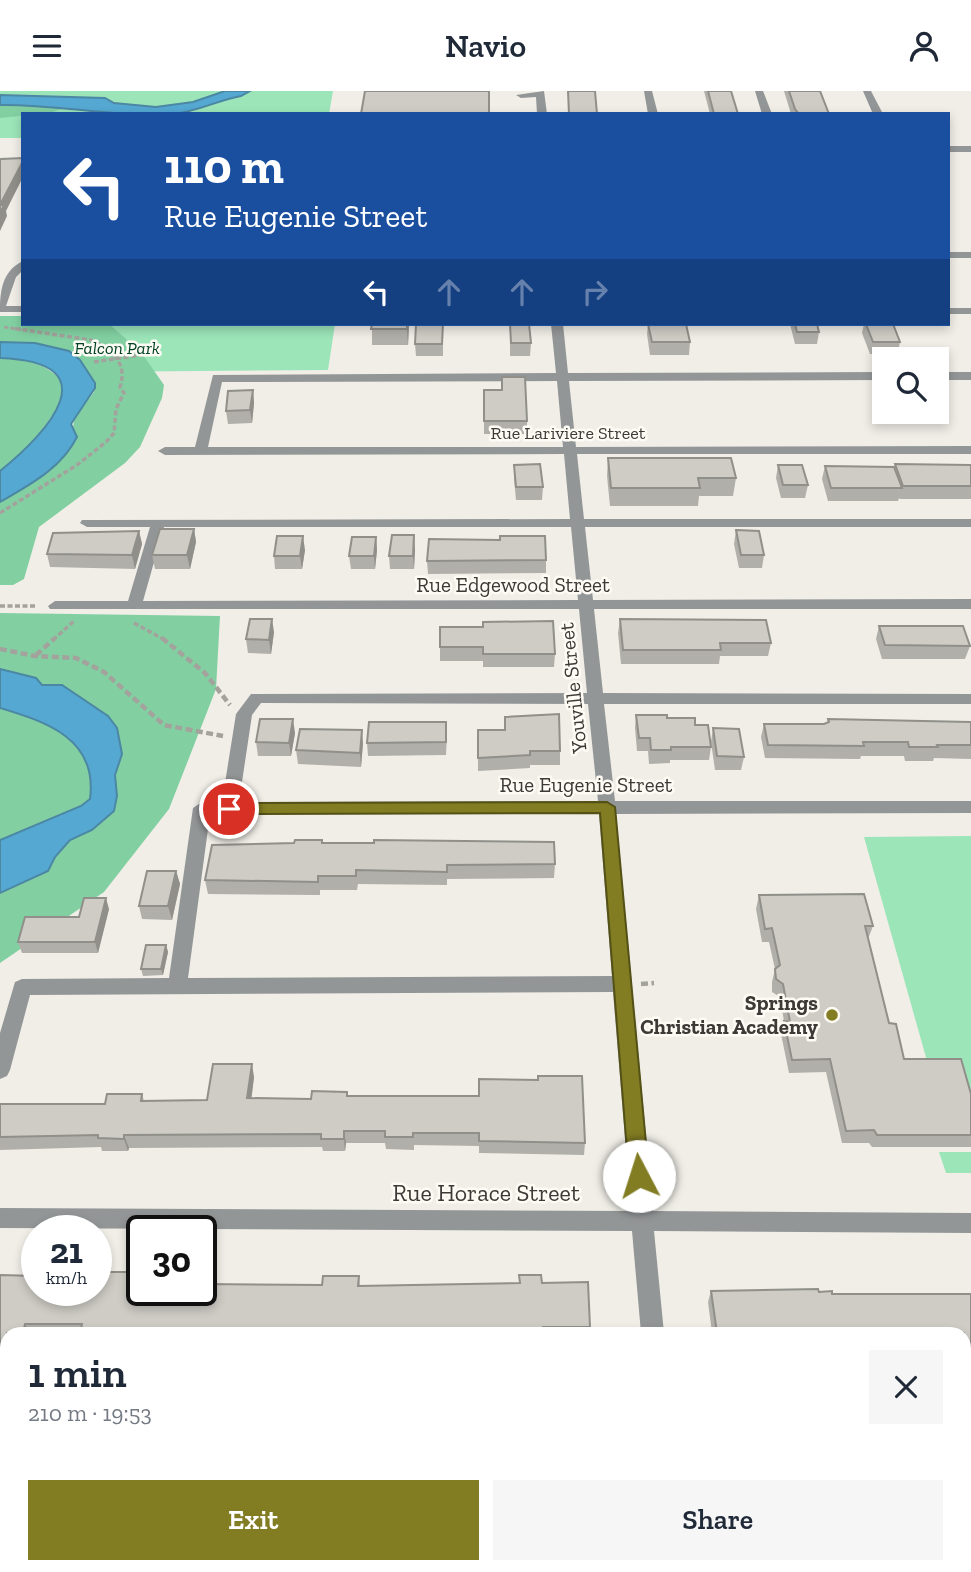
<!DOCTYPE html>
<html lang="en">
<head>
<meta charset="utf-8">
<style>
  body { margin:0; font-family:"Zilla Slab",serif; background:#f6f6f7; color:#1f2937; height:100vh; display:flex; flex-direction:column; font-size:26px; white-space:nowrap }
  * { box-sizing:border-box; margin:0 }
  p { font-size:23px; color:#747a83 }
  .icon { flex:none; width:38px; height:38px; fill:none; stroke:currentColor; stroke-width:2; stroke-linecap:round; stroke-linejoin:round }
  .map { position:relative; flex:1; overflow:hidden }
  .sheet { position:absolute; left:0px; top:1236px; width:971px; height:247px; display:flex; flex-direction:column; background:#fff; border-radius:21px 21px 0 0; box-shadow:0 4px 10px #0003 }
  .sheet>* { flex:none }
  .guide { position:absolute; left:21px; top:21px; width:929px; height:214px; border-radius:0px; box-shadow:0 4px 10px #0003; background:#1a4fa0; color:#fff; overflow:hidden }
  .fabs { position:absolute; left:872px; top:256px; display:grid; gap:14px }
  .fabs a { display:grid; place-items:center; width:77px; height:77px; border-radius:0px; background:#fff; box-shadow:0 4px 10px #0003; font-size:35px }
  .speed { position:absolute; left:21px; top:1124px; display:flex; gap:14px; font-size:35px; font-weight:700; text-align:center }
  .speed>* { display:grid; place-content:center; width:91px; height:91px; border-radius:50%; background:#fff; box-shadow:0 4px 10px #0003; line-height:1 }
  .speed small { font-size:18px; font-weight:400 }
  .speed .limit { border:4px solid #111; border-radius:10px; background:#fff; color:#111 }
  .pin { position:absolute; display:grid; place-items:center; width:60px; height:60px; color:#fff; margin:-30px; border:4px solid #fff; border-radius:50%; box-shadow:0 2px 7px #0007 }
  .me { position:absolute; width:77px; margin:-38px; rotate:355deg; stroke-linejoin:round; filter:drop-shadow(0 0 5px #0008) }
  .turn { display:flex; align-items:center; gap:24px; height:147px; padding:0 28px; font-size:32px }
  .turn .icon { width:91px; height:91px; stroke-width:2.5 }
  .turn b { display:block; font-size:49px; line-height:60px }
  .lanes { display:flex; align-items:center; height:66px; padding:0 28px; background:#0003; justify-content:center; gap:35px; direction:ltr }
  .lanes .off { opacity:.35 }
  .round { display:grid; place-items:center; flex:none; width:74px; height:74px; border-radius:0px; background:#f6f6f7 }
  .overview { display:flex; align-items:center; justify-content:space-between; height:119px; padding:0 28px }
  h1 { font-size:42px; font-weight:600; line-height:52px }
  .button { display:flex; gap:14px; margin-top:auto; padding:14px 28px }
  .button a { flex:1; height:80px; border-radius:0px; background:#827c22; color:#fff; font-size:28px; font-weight:600; line-height:80px; text-align:center }
  .button a+a { background:#f6f6f7; color:#1f2937 }
  header { display:flex; justify-content:space-between; align-items:center; height:91px; padding:0 28px; background:#fff; font-size:32px; font-weight:600 }
  .map>svg:first-child { display:block }
  .green { fill:#9ce5b9 }
  .forest { fill:#82d0a2 }
  .water { fill:#54a8d2; stroke:#4c87a4; stroke-width:2 }
  .lines { fill:none; stroke-linecap:round; stroke-linejoin:round }
  .path-far2 { stroke:#a3a29c; stroke-width:2.5; stroke-dasharray:4.5 2; stroke-linecap:butt }
  .path-far1 { stroke:#a3a29c; stroke-width:3.5; stroke-dasharray:5 2.5; stroke-linecap:butt }
  .path { stroke:#a3a29c; stroke-width:4.5; stroke-dasharray:7 3.5; stroke-linecap:butt }
  .minor { fill:#939697; fill-rule:evenodd }
  .wall { fill:#b1afa9 }
  .shaded-wall { fill:#908f8a }
  .building { fill:#ceccc5; stroke:#908f8a; stroke-width:2 }
  .route { fill:#827c22; stroke:#545116; stroke-width:2 }
  .poi-dot { fill:#827c22; stroke:#fdfbf4; stroke-width:2.5 }
  .labels { text-anchor:middle; stroke-width:5; stroke-linejoin:round; paint-order:stroke }
  .far-park-label { font-size:18px; font-style:italic; fill:#004226; stroke:#fdfbf4 }
  .far-street-label { font-size:18px; fill:#3b3a37; stroke:#fdfbf4 }
  .street-label { font-size:21px; fill:#3b3a37; stroke:#fdfbf4 }
  .poi-label { font-size:21px; font-weight:bold; fill:#3b3a37; stroke:#fdfbf4; text-anchor:end }
  .near-street-label { font-size:24px; fill:#3b3a37; stroke:#fdfbf4 }
</style>
</head>
<body>
<header><svg class="icon" aria-label="menu" viewBox="0 0 24 24"><path d="M4 6h16M4 12h16M4 18h16"/></svg>Navio<svg class="icon" aria-label="person" viewBox="0 0 24 24"><circle cx="12" cy="8" r="4"/><path d="M4 21q1-7 8-7t8 7"/></svg></header>
<div class="map">
<svg width="971" height="1481" viewBox="0 0 971 1481">
  <rect width="100%" height="100%" fill="#f0eee7"/>
  <g class="green">
    <path d="M0 0H225C200 15 131 22 105 7L0 4Z"/>
    <polygon points="250,0 333,0 329,23 175,23 241,5"/>
    <polygon points="37,13 83,17 106,23 23,23 23,47 0,47 0,14"/>
    <polygon points="0,225 23,225 23,233 335,233 328,279 85,281 35,252 0,251"/>
    <polygon points="971,745 971,1014 929,977 864,746"/>
    <polygon points="939,1061 971,1061 971,1082 946,1082"/>
  </g>
  <g class="forest">
    <polygon points="37,13 67,16 50,22 0,27 0,14"/>
    <polygon points="0,225 23,225 23,233 109,233 141,261 164,294 162,307 140,356 125,372 39,436 24,488 13,494 0,494 0,411 48,382 58,370 73,339 74,327 94,301 95,292 80,269 35,252 0,251"/>
    <path d="M0 267C25 268 46 272 63 291L64 308 32 353 0 380Z"/>
    <polygon points="0,522 220,525 216,598 169,718 104,801 0,872 0,802 48,780 54,766 70,749 82,744 116,695 115,684 122,663 117,637 108,625 62,594 42,594 39,590 0,578"/>
    <path d="M0 617C48 631 98 648 90 708L81 715 0 749Z"/>
  </g>
  <g class="water">
    <path d="M225 0H250L241 5C218 9 197 21 173 23 115 27 58 13 0 14V4L105 7 114 12 156 16 193 11Z"/>
    <path d="M0 251 35 252 69 260 80 269 95 292V297L71 333 77 346C61 378 29 394 0 411V380C49 341 111 271 0 267Z"/>
    <path d="M0 578 36 587 42 594H62L108 625 117 637 122 663 115 684 117 705 114 720 92 739 70 749 55 766 48 780 0 802V749L81 715 90 708C98 648 47 631 0 617Z"/>
  </g>
  <g class="lines">
    <polyline class="path-far2" points="4,236 23,239"/>
    <g class="path-far1">
      <polyline points="94,271 159,261"/>
      <path d="M0 422 77 374 106 351 114 342 116 318 124 302 120 296C128 272 112 259 91 249L11 237"/>
      <polyline points="0,515 36,515"/>
      <polyline points="134,532 165,549"/>
      <polyline points="53,549 74,530"/>
    </g>
    <g class="path">
      <polyline points="162,547 205,582 230,614"/>
      <polyline points="0,558 35,565 76,567 104,581 164,634 223,645"/>
      <polyline points="36,564 55,547"/>
      <polyline points="641,893 654,892"/>
    </g>
    <g class="minor">
      <polygon points="544,0 547,23 537,23 536,6 521,7 516,4"/>
      <polygon points="644,0 652,0 658,23 648,23"/>
      <polygon points="755,0 763,0 772,23 762,23"/>
      <polygon points="863,0 871,0 883,23 873,23"/>
      <rect x="948" y="55" width="23" height="6"/>
      <rect x="948" y="161" width="23" height="6"/>
      <path d="M23 170V179L16 186 6 215H23V221H0C0 200 2 180 23 170Z"/>
      <rect x="948" y="217" width="23" height="6"/>
      <path d="M551 233H563L568 282 884 281V289L569 290 576 356 971 355V363H577L584 428H971V436H585L593 509 971 508V518H594L603 602 971 603V613H604L615 710H971V722L616 723 653 1120 971 1122V1142L654 1140 664 1242H641L632 1140 0 1137V1117L631 1120 613 901 30 904 10 979 7 985 0 988V942L15 891 22 888 169 887 193 717 202 711H222L236 623 251 603 587 602 579 518H50L48 515 55 510H128L150 436H87L80 432 82 429 570 428 564 363 165 364 158 360 165 356H195L213 284 556 282ZM557 290 563 356H208L222 291ZM164 436H571L578 509 143 510ZM261 612 588 613 598 710 239 711 252 624ZM210 723H599L612 885 188 887Z"/>
      <rect x="936" y="281" width="35" height="8"/>
      <rect x="0" y="1369" width="7" height="24"/>
      <rect x="657" y="1475" width="26" height="6"/>
      <polygon points="829,1475 855,1475 856,1481 830,1481"/>
      <polygon points="896,1475 922,1475 923,1481 897,1481"/>
    </g>
  </g>
  <g class="wall">
    <polygon points="704,0 731,0 738,23 710,23"/>
    <polygon points="784,0 820,0 829,23 791,23"/>
    <polygon points="372,233 409,233 408,254 372,254"/>
    <polygon points="443,233 443,265 416,265 415,253"/>
    <polygon points="510,233 531,252 530,265 510,265"/>
    <polygon points="648,233 690,251 689,264 650,264 647,243"/>
    <polygon points="790,233 817,233 819,241 817,253 795,253"/>
    <polygon points="864,233 893,233 900,251 897,264 870,263 862,242"/>
    <polygon points="253,299 254,312 252,332 228,333 226,320"/>
    <polygon points="484,299 527,330 527,343 484,343"/>
    <polygon points="608,367 736,387 733,405 699,405 698,415 610,415 607,385"/>
    <polygon points="895,373 971,374 971,408 900,408 899,407 898,410 828,410 822,388 825,375 894,377"/>
    <polygon points="514,374 543,396 542,409 516,409 514,387"/>
    <polygon points="778,374 808,394 805,407 781,407 776,387"/>
    <polygon points="194,438 196,451 190,478 155,478 152,464"/>
    <polygon points="736,439 764,464 762,477 739,477 734,453"/>
    <polygon points="139,440 142,453 135,478 50,476 47,463"/>
    <polygon points="376,446 377,459 375,478 351,478 349,465"/>
    <polygon points="500,449 546,469 546,482 428,483 427,470"/>
    <polygon points="415,458 414,478 390,478 389,465"/>
    <polygon points="305,459 302,478 275,478 274,465"/>
    <polygon points="620,528 771,552 768,565 720,565 719,573 621,573 618,542"/>
    <polygon points="879,535 970,555 965,568 882,568 876,548"/>
    <polygon points="440,536 555,563 554,576 483,576 483,570 440,570"/>
    <polygon points="274,541 271,563 248,562 246,548"/>
    <polygon points="636,624 667,627 695,634 711,656 709,669 670,669 670,672 649,673 648,660 637,660 635,637"/>
    <polygon points="828,628 971,631 971,668 934,667 933,670 905,670 904,665 861,665 860,668 765,667 761,646 764,633 824,633 827,632"/>
    <polygon points="713,637 744,666 741,679 715,679 711,651"/>
    <polygon points="478,639 560,660 560,674 530,674 530,677 478,680"/>
    <polygon points="295,642 291,665 258,665 256,651"/>
    <polygon points="447,644 446,664 368,665 367,652"/>
    <polygon points="363,652 361,676 298,673 296,659"/>
    <polygon points="323,752 555,773 554,787 447,788 447,794 358,793 357,799 320,799 320,804 208,803 205,789"/>
    <polygon points="176,780 180,793 172,829 142,828 139,815"/>
    <polygon points="759,804 873,835 868,848 889,932 904,968 971,1003 971,1056 872,1056 869,1052 842,1052 826,981 789,982 781,943 784,930 780,906 772,901 772,891 775,878 769,851 762,851 756,818"/>
    <polygon points="109,818 98,862 22,862 18,851 79,826"/>
    <polygon points="166,854 168,861 163,884 143,885 141,878"/>
    <polygon points="254,986 251,1007 311,1008 347,1001 348,1005 585,1052 584,1064 479,1062 479,1055 414,1054 414,1059 386,1058 385,1052 346,1052 345,1060 323,1060 322,1056 129,1057 128,1060 102,1060 101,1056 0,1059 0,1013 105,1013 142,1003 144,1010 207,1009"/>
    <polygon points="0,1184 142,1199 322,1194 359,1185 360,1195 519,1192 519,1184 542,1192 590,1236 590,1242 7,1242 7,1344 0,1344"/>
    <polygon points="711,1200 819,1201 832,1203 971,1203 971,1287 964,1287 964,1242 712,1242 708,1211"/>
    <polygon points="964,1383 971,1383 971,1481 956,1481 955,1475 964,1475"/>
    <polygon points="7,1385 7,1417 0,1416 0,1397"/>
    <polygon points="735,1475 811,1475 812,1481 736,1481"/>
  </g>
  <g class="shaded-wall">
    <polygon points="23,70 23,86 6,120 7,125 0,140 0,114"/>
    <polygon points="407,233 409,233 408,254 407,238"/>
    <polygon points="253,299 254,312 252,332 250,319"/>
    <polygon points="194,438 196,451 190,478 187,464"/>
    <polygon points="139,440 142,453 135,478 132,464"/>
    <polygon points="414,444 415,458 414,478 413,465"/>
    <polygon points="303,445 305,459 302,478 300,465"/>
    <polygon points="376,446 377,459 375,478 374,465"/>
    <polygon points="272,528 274,541 271,563 269,549"/>
    <polygon points="293,628 295,642 291,665 289,652"/>
    <polygon points="362,639 363,652 361,676 360,662"/>
    <polygon points="176,780 180,793 172,829 168,815"/>
    <polygon points="106,807 109,818 98,862 95,851"/>
    <polygon points="166,854 168,861 163,884 161,878"/>
    <polygon points="252,973 254,986 250,1020 247,1007"/>
    <polygon points="344,1040 346,1052 345,1060 344,1048"/>
    <polygon points="124,1044 129,1057 128,1060 124,1048"/>
    <polygon points="25,1233 30,1242 23,1242"/>
  </g>
  <g class="building">
    <polygon points="365,0 489,0 489,23 361,23"/>
    <polygon points="568,0 595,0 597,23 569,23"/>
    <polygon points="708,0 731,0 738,23 714,23"/>
    <polygon points="789,0 820,0 829,23 799,23 795,18"/>
    <polygon points="23,67 23,70 0,114 4,114 0,122 0,69 1,68"/>
    <polygon points="372,233 407,233 407,238 371,238"/>
    <polygon points="416,233 443,233 442,253 415,253"/>
    <polygon points="510,233 529,233 531,252 511,252"/>
    <polygon points="648,233 686,233 690,251 652,251"/>
    <polygon points="795,233 817,233 819,241 797,241"/>
    <polygon points="866,233 893,233 900,251 873,251"/>
    <polygon points="502,286 525,286 527,330 484,330 484,299 502,299"/>
    <polygon points="253,299 250,319 226,320 228,300"/>
    <polygon points="608,367 731,367 736,387 698,387 700,397 611,397"/>
    <polygon points="540,373 543,396 516,396 514,374"/>
    <polygon points="895,373 971,374 971,395 903,395"/>
    <polygon points="778,374 802,374 808,394 783,394"/>
    <polygon points="825,375 894,376 902,397 831,397"/>
    <polygon points="160,438 194,438 187,464 152,464"/>
    <polygon points="736,439 759,440 764,464 741,464"/>
    <polygon points="139,440 132,464 47,463 53,442"/>
    <polygon points="392,444 414,444 413,465 389,465"/>
    <polygon points="277,445 303,445 300,465 274,465"/>
    <polygon points="500,445 545,445 546,469 427,470 429,448 500,449"/>
    <polygon points="352,446 376,446 374,465 349,465"/>
    <polygon points="250,528 272,528 269,549 246,548"/>
    <polygon points="620,528 766,529 771,552 720,552 721,559 623,559"/>
    <polygon points="553,530 555,563 483,563 483,556 440,556 440,536 483,536 483,531"/>
    <polygon points="879,535 963,535 970,555 885,554"/>
    <polygon points="559,623 560,660 530,660 530,664 478,667 478,639 505,639 505,626"/>
    <polygon points="636,624 667,624 667,627 695,627 695,634 708,634 711,656 671,656 671,659 651,659 650,647 639,647"/>
    <polygon points="260,628 293,628 289,652 256,651"/>
    <polygon points="828,628 971,631 971,654 937,654 938,656 909,656 908,651 863,651 864,655 768,654 764,633 824,633 829,631"/>
    <polygon points="369,631 446,631 446,651 367,652"/>
    <polygon points="713,637 739,638 744,666 717,665"/>
    <polygon points="300,638 362,639 360,662 296,659"/>
    <polygon points="295,749 322,749 322,752 374,752 374,749 554,751 555,773 447,774 447,781 356,779 356,785 318,785 318,791 205,789 212,754 294,752"/>
    <polygon points="147,780 176,780 168,815 139,815"/>
    <polygon points="864,803 873,835 865,835 889,932 896,933 904,968 961,968 971,1003 971,1044 877,1044 874,1039 846,1040 830,968 792,969 784,930 790,931 783,893 776,888 775,878 780,874 772,837 765,838 759,804"/>
    <polygon points="84,807 106,807 95,851 18,851 25,826 79,826"/>
    <polygon points="146,854 166,854 161,878 141,878"/>
    <polygon points="213,973 252,973 247,1007 311,1008 312,1000 347,1001 347,1005 479,1005 479,988 538,989 538,985 582,985 585,1052 479,1050 479,1042 413,1042 413,1046 385,1046 385,1040 344,1040 344,1048 321,1048 321,1043 124,1044 124,1048 98,1047 98,1044 0,1046 0,1013 105,1013 107,1003 142,1003 141,1010 207,1009"/>
    <polygon points="102,1181 142,1181 142,1199 201,1199 201,1193 322,1194 323,1185 359,1185 358,1195 520,1192 519,1184 541,1184 542,1192 588,1191 590,1236 543,1236 543,1242 317,1242 318,1237 260,1237 260,1242 235,1242 235,1239 161,1239 161,1242 122,1241 123,1238 81,1238 82,1233 25,1233 23,1242 7,1242 7,1335 0,1335 0,1184 37,1185 37,1199 96,1199 96,1187 101,1187"/>
    <polygon points="818,1198 819,1201 832,1200 832,1203 971,1203 971,1277 964,1277 964,1242 876,1242 876,1239 827,1242 717,1242 711,1200"/>
    <polygon points="964,1383 971,1383 971,1470 964,1441"/>
    <polygon points="6,1385 7,1385 7,1413 0,1412 0,1397"/>
    <rect x="406" y="1475" width="34" height="6"/>
    <polygon points="556,1475 599,1475 599,1481 557,1481"/>
    <polygon points="745,1475 811,1475 812,1481 745,1481"/>
  </g>
  <polygon class="route" points="607,711 615,716 649,1085 646,1091 639,1094 632,1091 629,1085 600,722 229,723 221,718 229,712"/>
  <circle class="poi-dot" cx="832" cy="924" r="7"/>
  <g class="labels">
    <g class="far-park-label">
      <text x="117" y="263">Falcon Park</text>
    </g>
    <g class="far-street-label">
      <text x="568" y="348">Rue Lariviere Street</text>
    </g>
    <g class="street-label">
      <text x="513" y="501">Rue Edgewood Street</text>
      <text transform="translate(573 597) rotate(-96)" y="7">Youville Street</text>
      <text x="586" y="701">Rue Eugenie Street</text>
    </g>
    <g class="poi-label">
      <text x="818" y="919">Springs<tspan x="818" dy="24">Christian Academy</tspan></text>
    </g>
    <g class="near-street-label">
      <text x="486" y="1110">Rue Horace Street</text>
    </g>
  </g>
</svg>
<div class="fabs">
<a><svg class="icon" aria-label="search" viewBox="0 0 24 24"><circle cx="10" cy="10" r="6"/><path d="M15 15l6 6"/></svg></a>
</div>
<div class="speed"><div>21<small>km/h</small></div><div class="limit">30</div></div>
<div class="pin" style="left:229px;top:718px;background:#d93025"><svg class="icon" aria-label="arrive" viewBox="0 0 24 24"><path d="M6 21V4h12l-3 4 3 4H6"/></svg></div>
<svg class="me" style="left:639px;top:1085px" viewBox="-20 -20 40 40"><circle r="19" fill="#fff"/><path d="M0-13L10 11 0 6-10 11z" fill="#827c22"/></svg>
<div class="guide">
<div class="turn"><svg class="icon" aria-label="left" viewBox="0 0 24 24"><path d="M17 20v-9H6M10 6l-5 5 5 5"/></svg><div><b>110 m</b>Rue Eugenie Street</div></div>
<div class="lanes"><svg class="icon" aria-label="left" viewBox="0 0 24 24"><path d="M17 20v-9H6M10 6l-5 5 5 5"/></svg><svg class="icon off" aria-label="ahead" viewBox="0 0 24 24"><path d="M12 20V5M6 11l6-6 6 6"/></svg><svg class="icon off" aria-label="ahead" viewBox="0 0 24 24"><path d="M12 20V5M6 11l6-6 6 6"/></svg><svg class="icon off" aria-label="right" viewBox="0 0 24 24"><path d="M7 20v-9h11M14 6l5 5-5 5"/></svg></div>
</div>
<section class="sheet">
<div class="overview"><div><h1>1 min</h1><p>210 m · 19:53</p></div><a class="round"><svg class="icon" aria-label="close" viewBox="0 0 24 24"><path d="M6 6l12 12M18 6L6 18"/></svg></a></div>
<div class="button"><a>Exit</a><a>Share</a></div>
</section>
</div>
</body>
</html>
